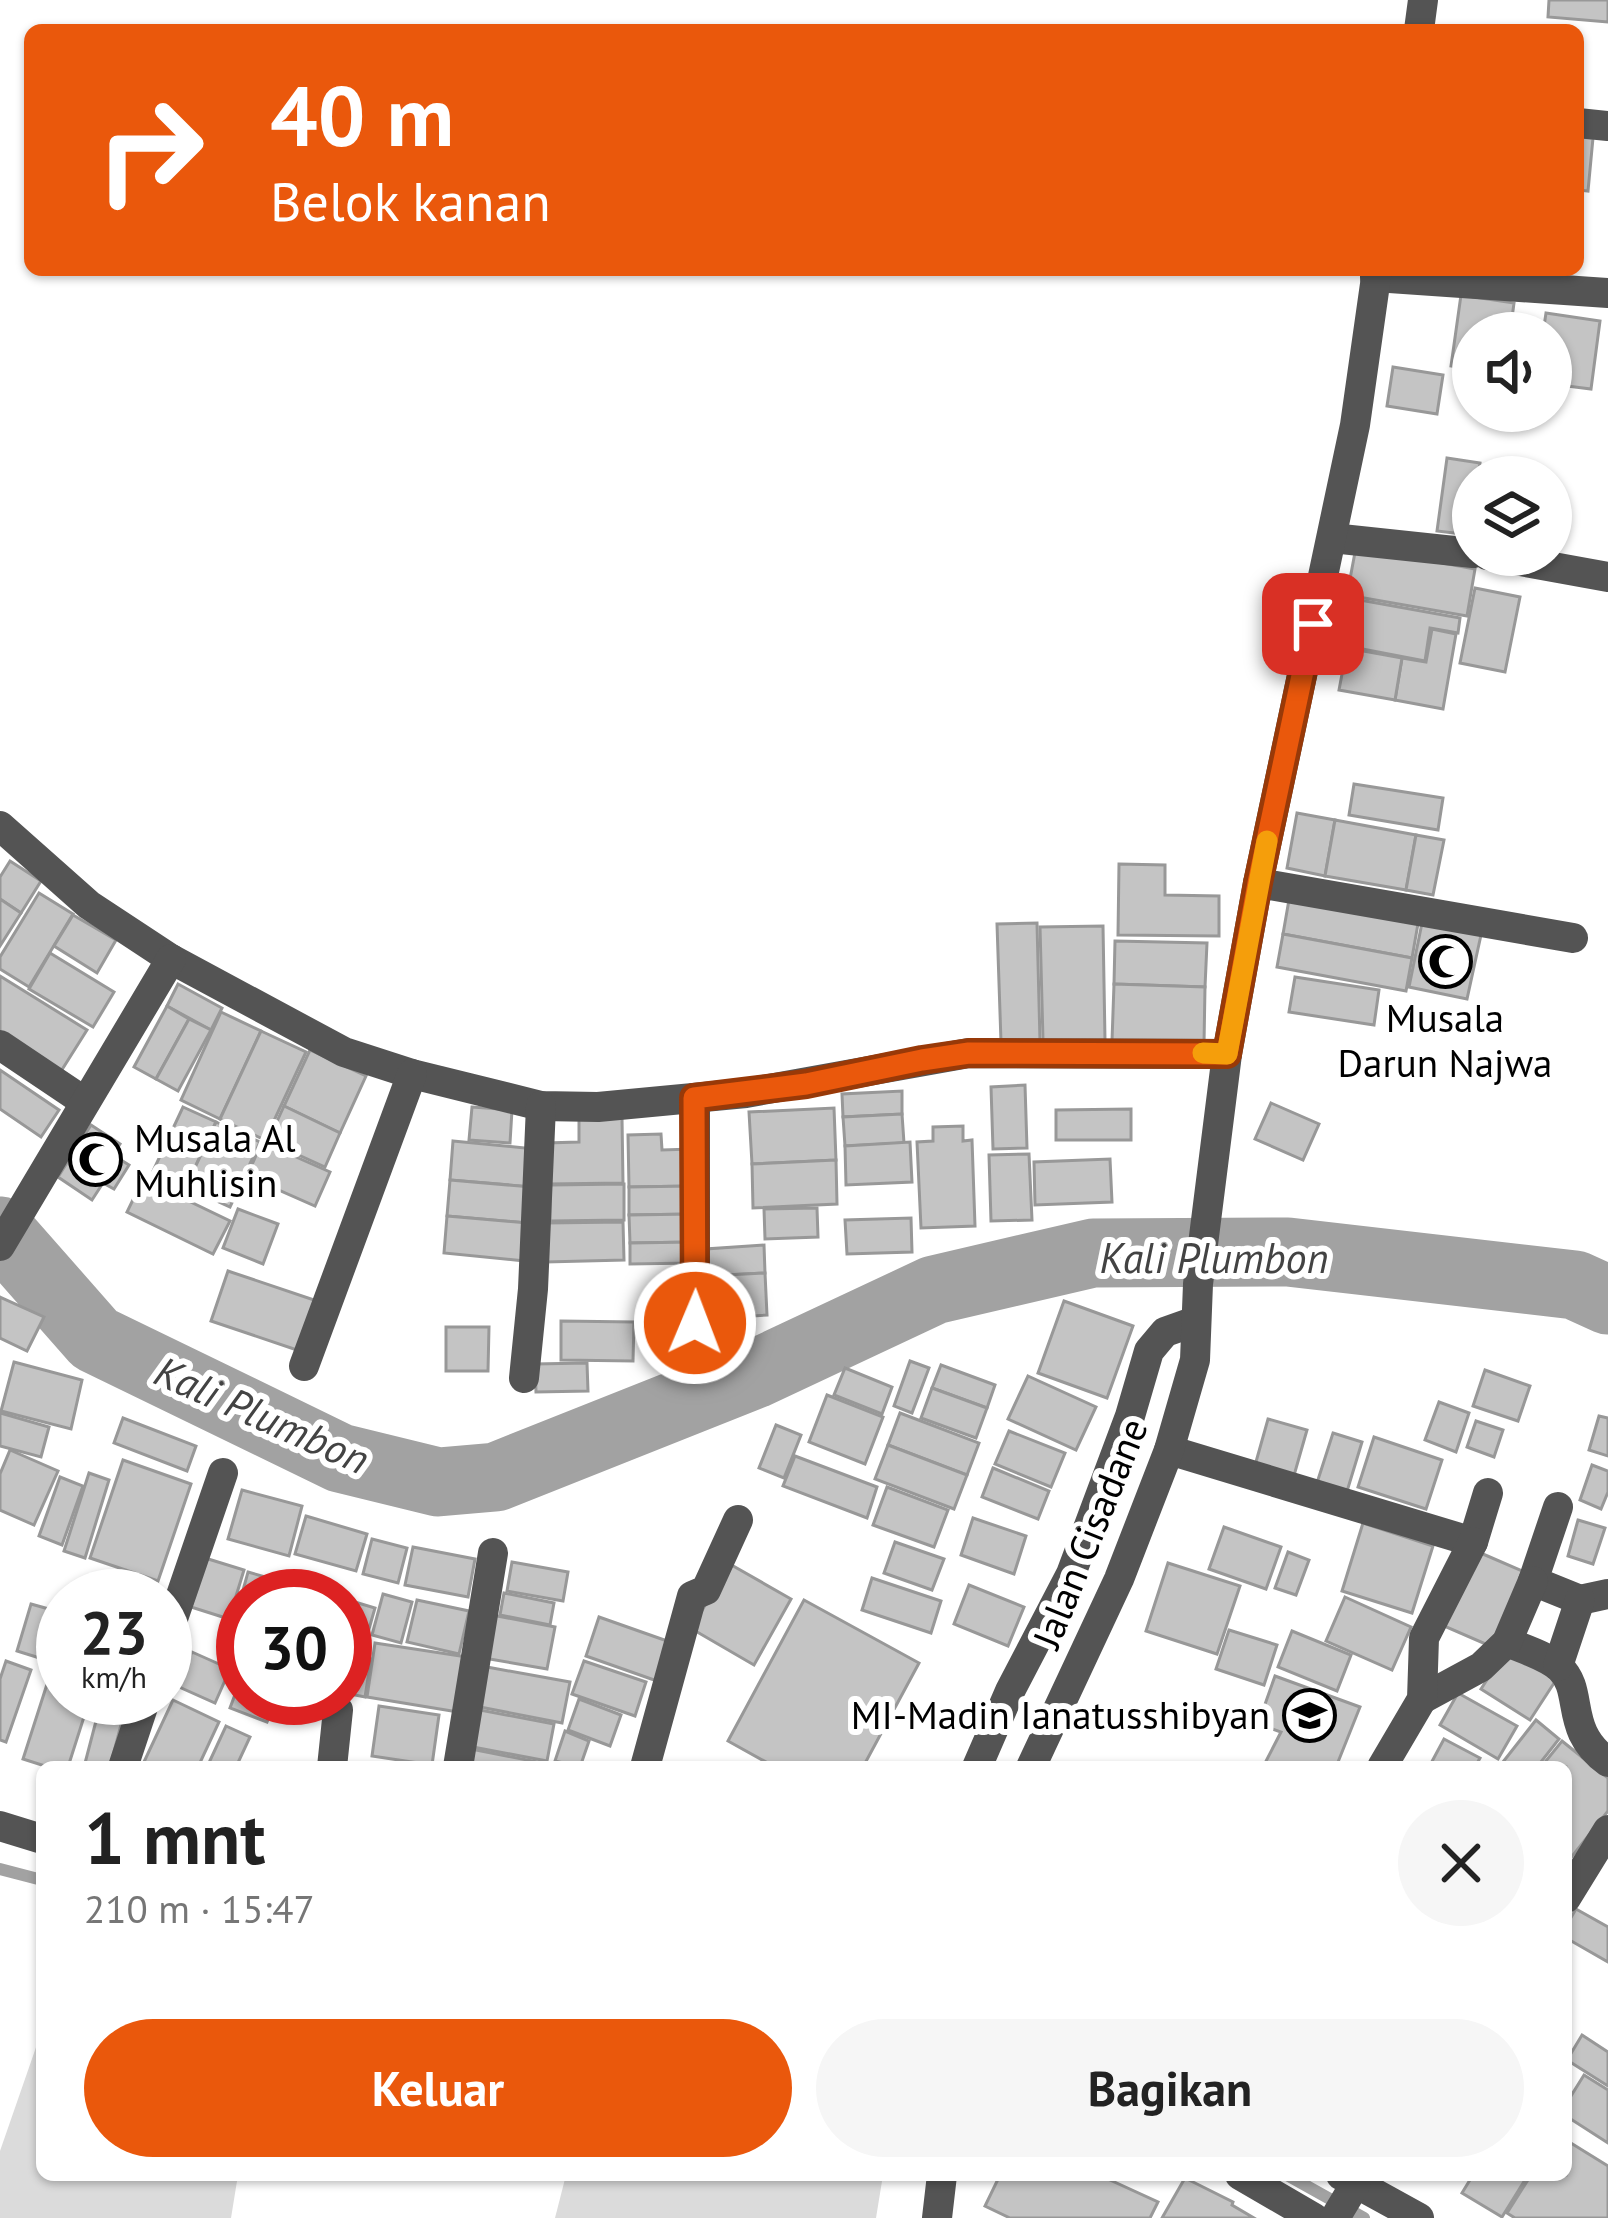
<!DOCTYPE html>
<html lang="id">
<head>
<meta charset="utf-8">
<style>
  body { margin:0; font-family:"PT Sans",sans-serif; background:#f6f6f6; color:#222; height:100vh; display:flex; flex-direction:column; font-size:45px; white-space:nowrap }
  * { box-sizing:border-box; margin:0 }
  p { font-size:39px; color:#767676 }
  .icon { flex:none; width:66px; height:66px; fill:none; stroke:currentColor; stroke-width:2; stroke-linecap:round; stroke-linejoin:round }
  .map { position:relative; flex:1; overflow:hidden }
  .drawer { position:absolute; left:36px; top:1761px; width:1536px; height:420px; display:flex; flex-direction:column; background:#fff; border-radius:18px; box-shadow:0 3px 9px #0004 }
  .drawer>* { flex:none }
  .top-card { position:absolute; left:24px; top:24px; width:1560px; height:252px; border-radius:18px; box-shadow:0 3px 9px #0004; background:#ea580c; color:#fff; overflow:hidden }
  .tools { position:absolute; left:1452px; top:312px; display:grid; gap:24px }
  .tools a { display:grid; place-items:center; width:120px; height:120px; border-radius:50%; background:#fff; box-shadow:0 3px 9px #0004; font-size:60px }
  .speed { position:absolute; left:36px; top:1569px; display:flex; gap:24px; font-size:60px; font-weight:700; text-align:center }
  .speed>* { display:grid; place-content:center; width:156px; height:156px; border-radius:50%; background:#fff; box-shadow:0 3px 9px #0004; line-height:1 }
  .speed small { font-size:30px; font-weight:400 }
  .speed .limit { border:18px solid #d22; background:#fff; color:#111 }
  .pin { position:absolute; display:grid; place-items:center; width:102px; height:102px; color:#fff; margin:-51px; border-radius:24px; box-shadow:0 6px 18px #0006 }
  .me { position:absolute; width:132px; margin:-66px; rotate:1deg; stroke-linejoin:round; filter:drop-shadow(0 0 9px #0008) }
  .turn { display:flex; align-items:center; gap:42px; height:252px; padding:0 48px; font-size:54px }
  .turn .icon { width:156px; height:156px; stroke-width:2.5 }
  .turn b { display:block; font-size:84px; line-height:102px }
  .round { display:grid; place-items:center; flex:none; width:126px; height:126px; border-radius:63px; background:#f6f6f6 }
  .overview { display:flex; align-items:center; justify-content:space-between; height:204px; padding:0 48px }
  h1 { font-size:72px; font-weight:600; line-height:90px }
  .cta { display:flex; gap:24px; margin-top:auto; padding:24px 48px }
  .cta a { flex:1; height:138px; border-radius:72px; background:#ea580c; color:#fff; font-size:48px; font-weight:600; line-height:138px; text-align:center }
  .cta a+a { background:#f6f6f6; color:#222 }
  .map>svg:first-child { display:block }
  .green { fill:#dbdbdb }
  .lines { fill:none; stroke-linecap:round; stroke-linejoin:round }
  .stream { stroke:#a2a2a2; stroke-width:12 }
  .river { stroke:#a2a2a2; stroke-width:69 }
  .building { fill:#c4c4c4; stroke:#989898; stroke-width:3 }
  .minor { stroke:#545454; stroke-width:30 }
  .route-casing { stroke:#983908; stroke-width:30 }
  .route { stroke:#ea580c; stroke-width:21 }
  .slow { stroke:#f59e0b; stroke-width:21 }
  .labels { text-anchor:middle; stroke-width:12; stroke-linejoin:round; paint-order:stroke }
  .poi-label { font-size:39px; fill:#000; stroke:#fff }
  .street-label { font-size:39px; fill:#000; stroke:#fff }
  .water-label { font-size:42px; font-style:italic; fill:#434343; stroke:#fff }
</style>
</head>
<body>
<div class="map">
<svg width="1608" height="2218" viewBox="0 0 1608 2218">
  <rect width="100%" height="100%" fill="#fff"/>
  <g class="green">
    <polygon points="42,2030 42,2175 238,2175 231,2218 0,2218 0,2151"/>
    <polygon points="566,2175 883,2175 876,2218 555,2218"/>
  </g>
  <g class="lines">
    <g class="stream">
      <polyline points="0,1869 42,1880"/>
      <polyline points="1287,2175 1364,2218"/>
    </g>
    <polyline class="river" points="0,1231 95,1339 340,1458 438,1482 496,1477 755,1374 934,1290 1093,1253 1288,1252 1575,1285 1608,1300"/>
  </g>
  <g class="building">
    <polygon points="1549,0 1608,0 1608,22 1548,17"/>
    <polygon points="1578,137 1593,138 1588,191 1578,190"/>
    <polygon points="1461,295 1514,303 1510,333 1473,333 1473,369 1451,366"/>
    <polygon points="1546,313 1600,321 1591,389 1551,384 1551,333 1543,333"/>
    <polygon points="1393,367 1443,375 1437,414 1387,406"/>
    <polygon points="1447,458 1480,463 1478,477 1473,477 1471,535 1437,531"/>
    <polygon points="1356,547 1475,569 1467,616 1347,595"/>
    <polygon points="1475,588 1520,597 1505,672 1460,663"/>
    <polygon points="1360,600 1460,618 1458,633 1430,628 1425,661 1352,647"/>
    <polygon points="1432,629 1456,634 1443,709 1395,700 1402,658 1426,662"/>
    <polygon points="1347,648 1402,658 1395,700 1339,690"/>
    <polygon points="1354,784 1443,798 1438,830 1349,815"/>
    <polygon points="1297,813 1335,820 1325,876 1287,868"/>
    <polygon points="1335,820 1416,835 1406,890 1325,876"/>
    <polygon points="1416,835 1444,840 1433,895 1406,890"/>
    <polygon points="10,861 41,881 21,913 0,899 0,877"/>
    <polygon points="1119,864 1165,865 1165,895 1219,896 1219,936 1118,935"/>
    <polygon points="39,893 73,914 29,987 0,969 0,957"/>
    <polygon points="1290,894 1419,918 1412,958 1283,934"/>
    <polygon points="0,899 21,913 0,946"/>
    <polygon points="73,915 116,940 97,973 54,946"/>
    <polygon points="1037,923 1040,1041 1001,1042 997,924"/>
    <polygon points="1422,923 1481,935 1467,999 1409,987"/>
    <polygon points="1103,926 1105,1040 1043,1041 1040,927"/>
    <polygon points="1283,934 1412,958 1406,991 1277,967"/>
    <polygon points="1115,941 1207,943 1205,987 1114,984"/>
    <polygon points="50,953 114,992 93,1027 29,989"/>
    <polygon points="0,976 87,1030 58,1076 0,1040"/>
    <polygon points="1295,977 1379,990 1374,1025 1289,1012"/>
    <polygon points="178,984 222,1008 211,1030 167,1006"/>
    <polygon points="1114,984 1205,987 1204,1044 1112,1041"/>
    <polygon points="167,1006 189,1019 156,1079 134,1067"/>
    <polygon points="221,1012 261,1031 220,1119 181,1100"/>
    <polygon points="189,1019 211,1030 178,1091 156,1079"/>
    <polygon points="261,1031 306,1052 265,1140 220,1119"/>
    <polygon points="310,1050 366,1076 340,1133 284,1106"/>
    <polygon points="0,1070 59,1110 41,1137 0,1109"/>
    <polygon points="1025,1085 1027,1148 993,1149 991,1087"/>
    <polygon points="902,1091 902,1114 843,1117 842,1094"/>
    <polygon points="1271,1103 1319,1124 1303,1160 1255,1139"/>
    <polygon points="284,1106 340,1133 325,1167 268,1141"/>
    <polygon points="183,1107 216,1122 186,1187 153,1171"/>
    <polygon points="472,1107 512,1110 510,1143 469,1140"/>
    <polygon points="834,1108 836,1160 752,1164 749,1112"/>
    <polygon points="1131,1109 1131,1140 1056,1140 1056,1110"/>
    <polygon points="902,1114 904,1143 845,1146 843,1117"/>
    <polygon points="622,1118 623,1183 547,1184 546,1143 579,1142 579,1119"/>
    <polygon points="216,1122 260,1142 230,1207 186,1187"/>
    <polygon points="91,1125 120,1144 113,1155 129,1165 114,1189 103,1183 92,1200 58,1177"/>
    <polygon points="963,1126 963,1141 972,1140 975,1226 921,1228 917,1142 933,1141 933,1127"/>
    <polygon points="661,1134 662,1150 691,1149 691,1186 629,1187 628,1135"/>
    <polygon points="453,1141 535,1149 532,1187 450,1180"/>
    <polygon points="262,1142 330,1172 315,1206 247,1176"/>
    <polygon points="910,1142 912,1182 846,1185 845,1146"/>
    <polygon points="1029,1154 1032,1220 991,1221 989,1155"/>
    <polygon points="1110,1159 1112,1202 1035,1205 1034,1162"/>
    <polygon points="836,1160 837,1204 753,1208 752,1164"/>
    <polygon points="143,1179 230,1221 213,1254 127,1212"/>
    <polygon points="450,1180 532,1187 528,1223 447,1216"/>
    <polygon points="624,1184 624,1220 550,1221 550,1185"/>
    <polygon points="691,1186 692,1214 629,1215 629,1187"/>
    <polygon points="817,1208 818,1237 765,1239 764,1209"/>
    <polygon points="238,1209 278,1224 263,1264 223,1248"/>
    <polygon points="692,1214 692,1242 630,1243 629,1215"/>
    <polygon points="447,1216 528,1223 525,1261 444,1253"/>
    <polygon points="911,1218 912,1252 847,1254 845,1220"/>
    <polygon points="623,1222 624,1260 546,1262 545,1223"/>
    <polygon points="692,1242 692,1263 630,1264 630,1243"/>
    <polygon points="764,1245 765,1273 707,1276 706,1249"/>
    <polygon points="228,1271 317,1301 300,1351 211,1321"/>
    <polygon points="765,1273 767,1315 709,1319 707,1276"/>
    <polygon points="0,1297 44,1317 27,1351 0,1338"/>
    <polygon points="1064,1301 1133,1326 1107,1398 1038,1373"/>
    <polygon points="561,1321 634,1322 633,1361 561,1360"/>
    <polygon points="446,1327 489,1327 488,1371 446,1371"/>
    <polygon points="910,1361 929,1368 912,1413 894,1406"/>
    <polygon points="14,1362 82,1380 71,1429 1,1411"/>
    <polygon points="587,1363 588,1391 536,1392 535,1364"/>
    <polygon points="941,1365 995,1385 987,1408 932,1388"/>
    <polygon points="845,1368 892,1387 882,1414 834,1395"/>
    <polygon points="1485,1370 1530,1386 1518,1421 1473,1406"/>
    <polygon points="1028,1376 1096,1407 1076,1450 1008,1419"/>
    <polygon points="932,1388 987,1408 976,1438 921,1418"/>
    <polygon points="827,1395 883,1417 865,1464 809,1442"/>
    <polygon points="1439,1402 1469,1413 1456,1452 1425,1440"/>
    <polygon points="0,1413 49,1427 41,1457 0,1446"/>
    <polygon points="900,1413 979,1443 967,1475 888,1445"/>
    <polygon points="1599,1416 1608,1418 1608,1456 1589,1450"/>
    <polygon points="123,1418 196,1446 187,1471 114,1443"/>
    <polygon points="1268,1419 1307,1430 1293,1479 1254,1469"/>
    <polygon points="1476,1421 1503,1430 1494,1457 1467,1447"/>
    <polygon points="776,1425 801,1435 784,1478 759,1468"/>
    <polygon points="1009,1431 1065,1453 1051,1487 995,1464"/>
    <polygon points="1333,1433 1362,1442 1345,1498 1315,1489"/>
    <polygon points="1374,1437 1442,1460 1426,1509 1358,1487"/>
    <polygon points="888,1445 967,1475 954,1509 875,1479"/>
    <polygon points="10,1450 58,1471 34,1525 0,1510 0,1474"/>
    <polygon points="795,1456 877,1487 867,1518 783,1486"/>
    <polygon points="123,1460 191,1484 158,1581 90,1558"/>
    <polygon points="1592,1465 1608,1471 1608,1492 1601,1509 1580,1500"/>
    <polygon points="993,1468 1049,1491 1038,1519 982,1497"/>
    <polygon points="89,1473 109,1480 85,1558 64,1551"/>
    <polygon points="60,1477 83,1486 62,1545 39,1536"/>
    <polygon points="887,1487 948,1510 934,1547 873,1525"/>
    <polygon points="242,1490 302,1506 289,1556 228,1539"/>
    <polygon points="306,1516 367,1534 356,1571 295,1554"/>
    <polygon points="973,1518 1026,1536 1014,1574 961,1555"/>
    <polygon points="1578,1520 1605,1528 1593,1564 1568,1556"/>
    <polygon points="1363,1523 1433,1546 1412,1613 1342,1591"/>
    <polygon points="1224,1527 1281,1547 1266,1589 1209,1569"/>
    <polygon points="372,1539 407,1548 398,1583 363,1574"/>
    <polygon points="895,1542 944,1559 932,1590 884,1573"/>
    <polygon points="413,1547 475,1559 468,1597 405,1585"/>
    <polygon points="1476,1551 1529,1574 1497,1649 1444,1626"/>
    <polygon points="1288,1552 1309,1560 1296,1595 1275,1588"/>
    <polygon points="205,1558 244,1570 229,1619 191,1607"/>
    <polygon points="512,1562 568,1572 563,1601 507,1591"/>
    <polygon points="728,1563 791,1599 754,1665 692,1629"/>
    <polygon points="1168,1563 1240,1586 1217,1654 1146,1631"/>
    <polygon points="248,1572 283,1582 279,1596 243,1596 243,1602 240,1601"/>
    <polygon points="872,1578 941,1601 931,1633 862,1610"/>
    <polygon points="969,1585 1024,1607 1008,1646 954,1624"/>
    <polygon points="504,1593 554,1603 550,1625 500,1615"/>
    <polygon points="383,1594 412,1602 401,1643 372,1635"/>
    <polygon points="1345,1597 1411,1627 1392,1670 1326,1641"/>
    <polygon points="345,1599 375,1608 363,1650 345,1645"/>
    <polygon points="417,1600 469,1611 459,1654 407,1642"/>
    <polygon points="804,1600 919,1663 863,1767 775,1767 728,1741"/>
    <polygon points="31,1604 63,1613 63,1650 59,1664 17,1651"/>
    <polygon points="492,1615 555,1627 547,1669 484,1658"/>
    <polygon points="599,1617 670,1642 657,1681 586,1656"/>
    <polygon points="1229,1630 1277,1645 1264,1685 1216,1669"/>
    <polygon points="1292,1631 1351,1655 1337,1691 1278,1667"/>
    <polygon points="375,1643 467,1657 458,1712 367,1697"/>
    <polygon points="1507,1649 1556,1680 1530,1720 1481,1689"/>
    <polygon points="192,1652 230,1669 215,1703 177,1686"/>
    <polygon points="345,1654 371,1659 365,1697 345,1693"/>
    <polygon points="6,1661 31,1670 6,1742 0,1740 0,1679"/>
    <polygon points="584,1661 646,1682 635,1716 572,1694"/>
    <polygon points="487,1667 570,1682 562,1723 480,1707"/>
    <polygon points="242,1676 243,1698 277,1698 267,1722 230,1708"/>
    <polygon points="1275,1676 1360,1707 1336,1767 1263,1767 1281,1732 1258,1724"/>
    <polygon points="49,1678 63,1683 63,1698 90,1698 68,1767 48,1767 23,1759"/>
    <polygon points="1458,1693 1517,1726 1498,1759 1440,1725"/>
    <polygon points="102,1698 128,1698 110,1767 84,1767"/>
    <polygon points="579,1699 621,1715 610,1746 568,1730"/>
    <polygon points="173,1700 219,1722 198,1767 150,1767 143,1764"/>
    <polygon points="379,1706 439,1715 432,1765 372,1756"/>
    <polygon points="480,1710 554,1724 547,1761 473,1747"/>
    <polygon points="1536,1720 1559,1739 1537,1767 1499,1767"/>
    <polygon points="226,1726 250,1737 236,1767 207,1767"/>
    <polygon points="565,1731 589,1741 580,1767 555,1761"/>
    <polygon points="1444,1739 1480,1758 1475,1767 1429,1767"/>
    <polygon points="1562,1741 1608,1778 1608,1811 1566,1864 1566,1767 1541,1767"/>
    <polygon points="471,1749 553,1765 553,1767 468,1767"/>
    <polygon points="1576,1909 1608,1927 1608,1962 1566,1938 1566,1926"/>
    <polygon points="1582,2035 1608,2052 1608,2086 1567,2060"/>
    <polygon points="1584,2075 1608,2090 1608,2143 1566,2116 1566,2104"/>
    <polygon points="1566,2140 1608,2166 1608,2218 1515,2218 1507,2213 1531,2175 1566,2175"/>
    <polygon points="1000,2175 1099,2175 1158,2202 1150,2218 1010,2218 985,2206"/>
    <polygon points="1473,2175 1528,2175 1502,2217 1462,2193"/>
    <polygon points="1185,2178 1233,2202 1232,2205 1254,2218 1162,2218"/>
  </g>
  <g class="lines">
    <g class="minor">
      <polyline points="1419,30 1423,0"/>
      <polyline points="1578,123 1608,126"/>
      <polyline points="1375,277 1608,293"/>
      <polyline points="1332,538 1473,553"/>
      <polyline points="1487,555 1608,577"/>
      <polyline points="0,826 89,905 171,959 344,1052 412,1074 541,1106 598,1107 746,1093 969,1053 1227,1054"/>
      <polyline points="1258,883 1573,938"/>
      <polyline points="0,1045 85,1102"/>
      <polyline points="695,1098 695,1323"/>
      <polyline points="0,1246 171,959"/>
      <polyline points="304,1366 412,1074"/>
      <polyline points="524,1378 533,1289 541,1106"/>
      <polyline points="1169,1450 1473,1542 1488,1493"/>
      <polyline points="1558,1507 1533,1581 1580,1600 1608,1594"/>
      <polyline points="165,1642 223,1473"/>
      <path d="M1507 1642C1523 1649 1547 1656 1560 1668 1585 1692 1563 1730 1608 1762"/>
      <polyline points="1558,1666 1580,1600"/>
      <polyline points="1422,1699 1481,1667 1507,1642 1533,1581"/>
      <polyline points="123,1767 146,1698"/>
      <polyline points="332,1767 338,1710"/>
      <polyline points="458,1767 493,1553"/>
      <polyline points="645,1767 692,1596 706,1590 738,1520"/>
      <polyline points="977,1767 1010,1691 1071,1574 1130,1416 1149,1351 1165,1332 1196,1321"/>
      <polyline points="1031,1767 1119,1579 1169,1450 1195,1360 1198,1284 1227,1054 1258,883 1355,425 1377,270"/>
      <polyline points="1382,1767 1422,1699 1424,1638 1473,1542"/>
      <polyline points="0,1826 42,1839"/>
      <polyline points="1566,1898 1608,1830"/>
      <polyline points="1240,2175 1314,2218"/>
      <polyline points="1341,2175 1419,2218"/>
      <polyline points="937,2218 942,2175"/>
      <polyline points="1335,2218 1356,2183"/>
    </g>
  </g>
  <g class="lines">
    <defs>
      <polyline id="route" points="695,1323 694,1098 806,1084 922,1060 969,1053 1227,1054 1258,883 1313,624"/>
    </defs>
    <use href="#route" class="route-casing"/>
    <use href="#route" class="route"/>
    <polyline class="slow" points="1203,1053 1227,1054 1267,841"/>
  </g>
  <defs>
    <symbol id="mosque-ring" viewBox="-11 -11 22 22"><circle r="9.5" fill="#fff" stroke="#000" stroke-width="1.5"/><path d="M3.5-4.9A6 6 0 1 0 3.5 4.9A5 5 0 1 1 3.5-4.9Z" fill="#000"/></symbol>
    <symbol id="school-ring" viewBox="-11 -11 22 22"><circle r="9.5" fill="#fff" stroke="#000" stroke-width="1.5"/><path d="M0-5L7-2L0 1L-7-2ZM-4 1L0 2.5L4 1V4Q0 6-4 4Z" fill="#000"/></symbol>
  </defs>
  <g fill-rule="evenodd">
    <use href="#mosque-ring" x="1416" y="932" width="59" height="59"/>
    <use href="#mosque-ring" x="66" y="1130" width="59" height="59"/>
    <use href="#school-ring" x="1280" y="1686" width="59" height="59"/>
  </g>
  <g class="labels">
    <g class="poi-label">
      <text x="1445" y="1032">Musala<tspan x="1445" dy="45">Darun Najwa</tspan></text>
      <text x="134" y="1152" text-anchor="start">Musala Al<tspan x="134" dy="45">Muhlisin</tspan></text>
      <text x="1270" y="1729" text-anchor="end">MI-Madin Ianatusshibyan</text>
    </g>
    <g class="street-label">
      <text transform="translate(1090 1533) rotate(-68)" y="14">Jalan Cisadane</text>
    </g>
    <g class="water-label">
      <text x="1214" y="1273">Kali Plumbon</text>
      <text transform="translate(262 1415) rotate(24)" y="15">Kali Plumbon</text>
    </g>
  </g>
</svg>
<div class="tools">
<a><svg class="icon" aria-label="sound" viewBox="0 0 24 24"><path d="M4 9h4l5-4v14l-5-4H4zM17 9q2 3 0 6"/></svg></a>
<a><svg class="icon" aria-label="layers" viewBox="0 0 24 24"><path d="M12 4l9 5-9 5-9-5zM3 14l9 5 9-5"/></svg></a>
</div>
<div class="speed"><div>23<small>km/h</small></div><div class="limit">30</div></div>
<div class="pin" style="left:1313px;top:624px;background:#d93025"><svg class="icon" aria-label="arrive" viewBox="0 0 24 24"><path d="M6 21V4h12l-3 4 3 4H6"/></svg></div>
<svg class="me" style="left:695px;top:1323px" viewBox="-20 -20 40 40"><circle r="17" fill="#ea580c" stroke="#fff" stroke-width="3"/><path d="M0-11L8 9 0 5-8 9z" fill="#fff"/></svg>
<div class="top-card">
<div class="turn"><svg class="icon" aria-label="right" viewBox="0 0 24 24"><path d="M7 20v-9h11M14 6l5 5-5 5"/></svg><div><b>40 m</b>Belok kanan</div></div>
</div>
<section class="drawer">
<div class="overview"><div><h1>1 mnt</h1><p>210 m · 15:47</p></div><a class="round"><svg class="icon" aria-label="close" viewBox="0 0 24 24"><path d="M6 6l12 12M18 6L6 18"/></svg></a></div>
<div class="cta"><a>Keluar</a><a>Bagikan</a></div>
</section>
</div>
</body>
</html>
